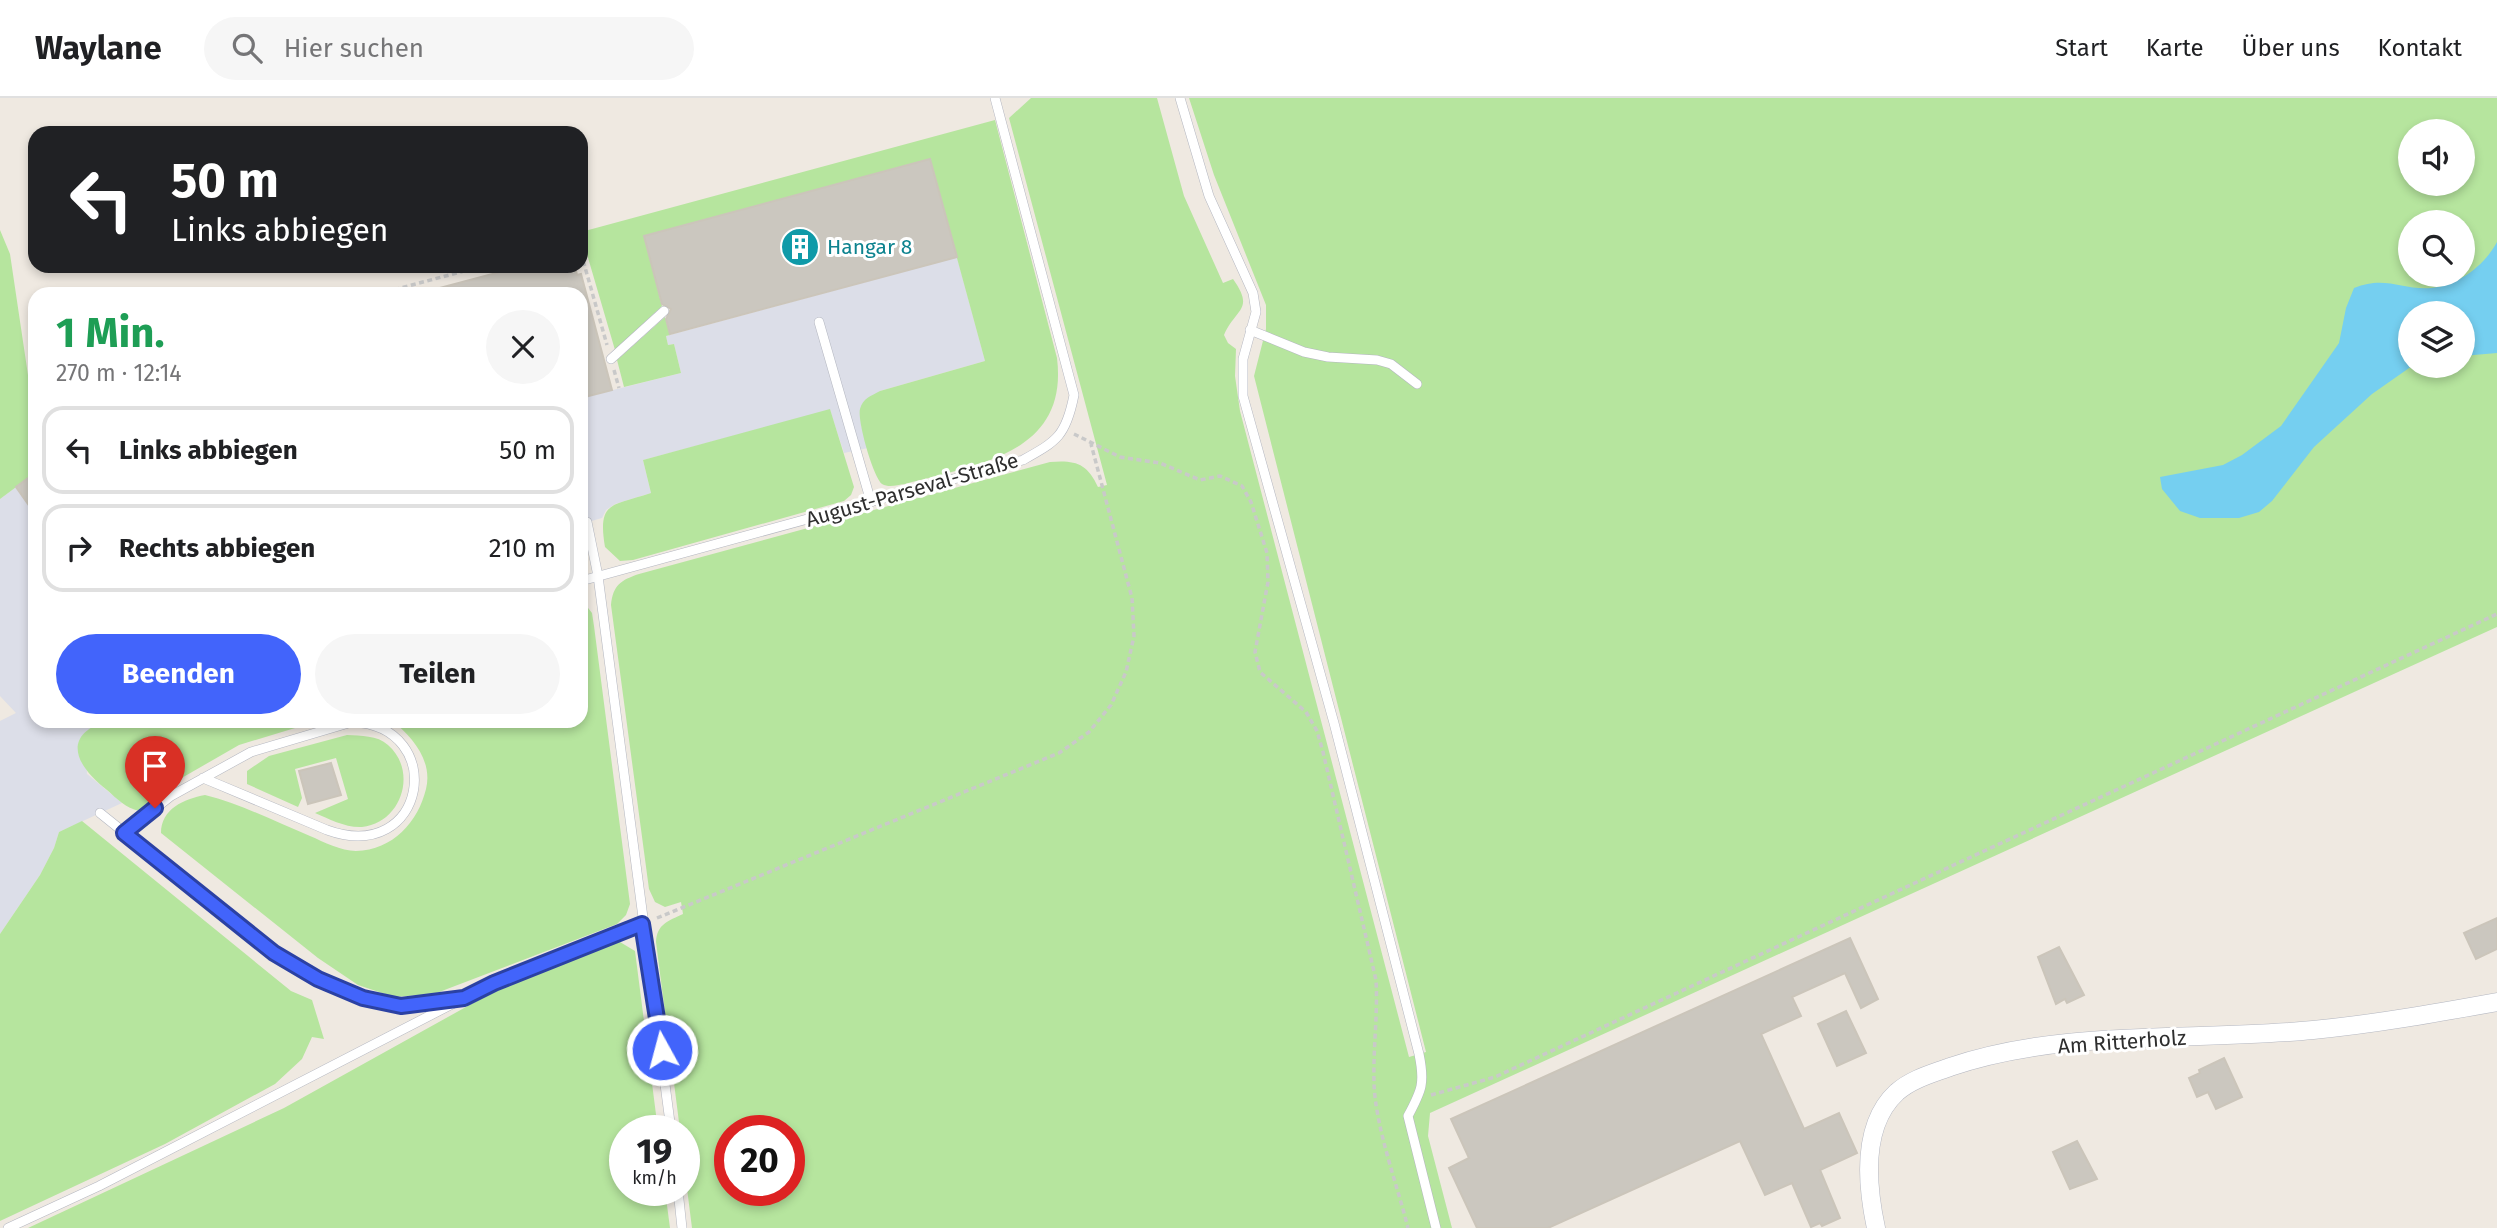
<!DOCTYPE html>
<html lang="de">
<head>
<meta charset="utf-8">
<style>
  body { margin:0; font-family:"Fira Sans",sans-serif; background:#f6f6f6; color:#202124; height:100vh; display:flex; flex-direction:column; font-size:26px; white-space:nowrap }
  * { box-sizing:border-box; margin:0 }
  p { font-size:23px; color:#757577 }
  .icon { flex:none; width:38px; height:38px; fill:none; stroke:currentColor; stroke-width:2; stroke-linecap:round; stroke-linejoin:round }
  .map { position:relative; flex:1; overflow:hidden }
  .sheet { position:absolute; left:28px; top:189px; width:560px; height:441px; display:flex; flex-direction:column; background:#fff; border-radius:21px; box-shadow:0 4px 10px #0003 }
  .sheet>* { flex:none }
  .top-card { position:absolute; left:28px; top:28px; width:560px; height:147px; border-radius:21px; box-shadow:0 4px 10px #0003; background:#202124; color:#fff; overflow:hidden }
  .tools { position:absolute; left:2398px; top:21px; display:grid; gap:14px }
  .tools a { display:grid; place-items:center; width:77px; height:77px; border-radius:50%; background:#fff; box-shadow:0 4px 10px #0003; font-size:35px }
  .speed { position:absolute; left:609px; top:1017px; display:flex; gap:14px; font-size:35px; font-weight:700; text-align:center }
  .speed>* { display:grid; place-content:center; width:91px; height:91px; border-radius:50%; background:#fff; box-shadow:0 4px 10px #0003; line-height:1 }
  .speed small { font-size:18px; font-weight:400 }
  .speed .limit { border:10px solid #d22; background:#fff; color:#111 }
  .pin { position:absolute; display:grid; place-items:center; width:60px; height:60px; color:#fff; margin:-72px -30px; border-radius:50% 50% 50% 0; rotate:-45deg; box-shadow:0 0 7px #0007 }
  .pin .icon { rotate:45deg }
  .me { position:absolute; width:77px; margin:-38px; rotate:353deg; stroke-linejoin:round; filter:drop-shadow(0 0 5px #0008) }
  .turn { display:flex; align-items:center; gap:24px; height:147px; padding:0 28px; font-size:32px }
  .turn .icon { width:91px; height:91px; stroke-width:2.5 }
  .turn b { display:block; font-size:49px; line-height:60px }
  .round { display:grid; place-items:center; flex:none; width:74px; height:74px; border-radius:37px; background:#f6f6f6 }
  .summary { display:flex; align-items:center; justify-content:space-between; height:119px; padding:0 28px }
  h1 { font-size:42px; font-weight:700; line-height:52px; color:#1e9e55 }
  .primary-button { display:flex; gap:14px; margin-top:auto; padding:14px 28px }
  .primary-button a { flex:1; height:80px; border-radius:42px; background:#4264fb; color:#fff; font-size:28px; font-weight:700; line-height:80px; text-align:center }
  .primary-button a+a { background:#f6f6f6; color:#202124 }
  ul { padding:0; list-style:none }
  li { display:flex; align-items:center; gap:21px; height:88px; margin:0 14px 10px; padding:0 14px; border:4px solid #e0e0e0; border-radius:21px }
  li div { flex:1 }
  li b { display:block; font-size:26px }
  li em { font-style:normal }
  header { display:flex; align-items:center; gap:42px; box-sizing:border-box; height:98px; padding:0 35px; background:#fff; border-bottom:2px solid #e0e0e0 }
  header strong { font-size:33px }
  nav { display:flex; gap:38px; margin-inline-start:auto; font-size:24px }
  .search { width:490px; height:63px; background:#f6f6f6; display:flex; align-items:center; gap:18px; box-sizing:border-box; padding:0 24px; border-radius:38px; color:#757577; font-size:26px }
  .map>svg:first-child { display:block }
  .airport { fill:#dcdee8 }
  .green { fill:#b6e59e; fill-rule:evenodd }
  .water { fill:#75cff0 }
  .building { fill:#cbc7bf; stroke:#cbc5ba; stroke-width:2 }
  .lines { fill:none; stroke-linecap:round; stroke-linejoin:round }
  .lane-casing { stroke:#b4b7c1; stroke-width:10 }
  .street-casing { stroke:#b4b7c1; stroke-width:19 }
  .path { stroke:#c9c9c9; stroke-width:3.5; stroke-dasharray:5 3.5; stroke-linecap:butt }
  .lane { stroke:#fff; stroke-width:9 }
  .street { stroke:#fff; stroke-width:18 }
  .route-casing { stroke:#2b41a3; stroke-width:18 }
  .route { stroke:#4264fb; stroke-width:12 }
  .labels { text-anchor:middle; stroke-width:6; stroke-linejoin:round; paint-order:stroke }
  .culture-label { font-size:21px; fill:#0d838f; stroke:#fff; text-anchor:start }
  .street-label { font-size:21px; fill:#2e2e2e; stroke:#fff }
</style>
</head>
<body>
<header>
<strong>Waylane</strong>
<div class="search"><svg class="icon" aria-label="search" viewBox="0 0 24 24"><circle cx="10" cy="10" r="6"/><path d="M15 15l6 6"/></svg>Hier suchen</div>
<nav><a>Start</a><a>Karte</a><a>Über uns</a><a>Kontakt</a></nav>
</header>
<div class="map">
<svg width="2497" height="1130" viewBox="0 0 2497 1130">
  <rect width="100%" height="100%" fill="#efe9e1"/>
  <g class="airport">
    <polygon points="957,159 985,263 880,293 861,327 868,350 844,355 830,312 643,362 651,395 615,406 606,412 602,420 581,426 581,300 681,275 674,246 668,247 666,238"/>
    <polygon points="16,389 35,416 35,623 94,623 96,628 85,634 87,676 122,705 59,734 54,750 40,777 0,836 0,623 16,615 0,598 0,401"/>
  </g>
  <g class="green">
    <path d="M1031 0H1157L1184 98 1223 185 1233 181C1255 212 1236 210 1224 237L1228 245 1236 251 1235 278 1240 313 1409 959 1426 954 1254 278 1266 231V207L1214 77 1189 0H2497V529L1430 1015 1428 1038 1452 1130H692L684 1067V1032H680L656 844C657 826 668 823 683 816L681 804 665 809 655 804 649 791 611 507C613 487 621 482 639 476L1050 364C1075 362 1087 365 1098 389L1107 387 1009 20ZM2410 33H2462V86H2410ZM2410 124H2462V177H2410ZM2410 215H2462V268H2410ZM730 1032H789V1092H730Z"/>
    <path d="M995 22 1057 260C1069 357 975 367 905 386 897 387 889 390 882 386 873 379 857 322 860 311 863 300 871 298 880 293L985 263 930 61 644 138 662 208 615 252 584 146 581 144V134Z"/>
    <polygon points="0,132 10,156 32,304 35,303 35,375 0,401"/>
    <polygon points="665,219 670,237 666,238 668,247 674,246 681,275 624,289 617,262"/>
    <path d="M830 311 854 389 851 397 844 403 633 462 620 463 605 449C597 402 613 408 651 395L643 362Z"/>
    <path d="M581 501 592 515 594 528 630 806 626 817 617 826 434 896 394 899 358 887 318 860 161 735C161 711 184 701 205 697 241 706 276 724 310 738 324 744 341 753 356 753 393 752 418 724 426 691 433 663 412 638 392 623H581Z"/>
    <path d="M105 623H318L239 647 166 689 139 713C126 710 117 701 107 692 79 670 59 640 105 623Z"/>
    <path d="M347 637C361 638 377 637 388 647 418 673 402 725 362 729 346 730 329 721 315 715L348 701 336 660 295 671 302 700 298 709 247 686V673L269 658Z"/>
    <polygon points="82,723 291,893 312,902 324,941 312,939 302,961 275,986 165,1046 0,1123 0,836 40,777 54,750 59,734"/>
    <polygon points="615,841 635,853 658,1032 625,1032 625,1092 665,1092 670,1130 28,1130 284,1010 520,879"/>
  </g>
  <path class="water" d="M2497 144V255L2462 258V215H2410V268H2412L2372 296 2314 349 2272 403 2259 414 2239 420H2200L2180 413 2162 391 2160 379 2223 367 2242 357 2281 328 2339 245 2346 210 2354 190C2385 177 2401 192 2431 190 2458 188 2485 167 2497 144Z"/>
  <g class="building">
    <polygon points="930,61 957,159 670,236 666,221 671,211 662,206 644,138"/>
    <polygon points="522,168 575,168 577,177 581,176 612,292 581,300 581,196 437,196 436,191"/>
    <polygon points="35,375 35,416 16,389"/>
    <polygon points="331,665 341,697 308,706 299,673"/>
    <polygon points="2497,820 2497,851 2476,861 2464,835"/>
    <polygon points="1850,840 1878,901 1861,910 1845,875 1792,899 1801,918 1761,936 1804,1031 1839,1015 1857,1055 1820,1072 1840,1120 1822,1128 1820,1125 1811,1129 1792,1085 1765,1097 1740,1043 1548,1130 1477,1130 1449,1070 1469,1060 1451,1021"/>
    <polygon points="2059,849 2084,897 2067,905 2065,901 2056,906 2038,859"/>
    <polygon points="1846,913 1866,955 1837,968 1818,926"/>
    <polygon points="2224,960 2242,999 2216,1011 2208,994 2197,999 2189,980 2200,975 2199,972"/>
    <polygon points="2077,1043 2097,1081 2070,1091 2053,1054"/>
  </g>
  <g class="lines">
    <defs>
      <g id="lane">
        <path d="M1180 0 1209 98 1253 195 1256 214 1243 261V298L1334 625 1419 956C1425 985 1422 992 1408 1018L1436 1130"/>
        <polyline points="819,224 871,404"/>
        <polyline points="1250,232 1304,254 1328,259 1377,262 1391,266 1417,286"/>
        <polyline points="611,261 664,213"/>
        <polyline points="587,424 598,478 671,1032"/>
        <path d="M581 483 1023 362C1057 343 1066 338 1074 297L995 0"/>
        <polyline points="100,715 274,855 318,881 363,900 401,908 456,901"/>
        <path d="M124 735 171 698 251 654 352 624C449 628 427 768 327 732L203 680"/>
        <polyline points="678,1092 682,1130"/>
        <polyline points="8,1130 99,1088 493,885 642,826"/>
      </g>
      <path id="street" d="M1876 1130C1867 1088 1861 1027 1897 994 1912 981 1931 976 1950 969 2065 930 2193 944 2313 932 2375 926 2436 915 2497 904"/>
    </defs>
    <use href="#lane" class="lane-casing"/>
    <use href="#street" class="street-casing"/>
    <g class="path">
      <polyline points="581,155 607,247"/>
      <polyline points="378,196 483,168"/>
      <polyline points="614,272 619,290"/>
      <path d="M1074 336 1120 359 1160 365 1200 382 1220 378 1242 388 1251 404 1267 455 1268 484 1255 554 1260 574 1306 614 1317 633 1323 654 1376 882C1378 916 1373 950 1374 984 1375 1028 1397 1086 1408 1130"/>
      <polyline points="657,820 1059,655 1089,634 1111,607 1126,574 1134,538 1132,500 1091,346"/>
      <polyline points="1431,997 1495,979 2497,516"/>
    </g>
    <use href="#lane" class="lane"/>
    <use href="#street" class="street"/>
  </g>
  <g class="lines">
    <defs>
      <polyline id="route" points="155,710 124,735 274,855 318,881 363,900 401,908 464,900 494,885 642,826 662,952"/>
    </defs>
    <use href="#route" class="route-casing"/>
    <use href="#route" class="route"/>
  </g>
  <defs>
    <symbol id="building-disc" viewBox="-11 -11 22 22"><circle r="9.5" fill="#0f9aa8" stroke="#fff"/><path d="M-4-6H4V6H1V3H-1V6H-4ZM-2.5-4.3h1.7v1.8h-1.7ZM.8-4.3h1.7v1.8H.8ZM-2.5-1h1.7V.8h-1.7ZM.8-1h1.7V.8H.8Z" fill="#fff"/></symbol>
  </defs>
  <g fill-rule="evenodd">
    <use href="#building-disc" x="778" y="127" width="44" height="44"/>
  </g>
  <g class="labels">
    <g class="culture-label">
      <text x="827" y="156">Hangar 8</text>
    </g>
    <g class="street-label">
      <text transform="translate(912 392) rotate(-16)" y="7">August-Parseval-Straße</text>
      <text transform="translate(2122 944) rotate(-4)" y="7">Am Ritterholz</text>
    </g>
  </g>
</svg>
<div class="tools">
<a><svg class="icon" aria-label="sound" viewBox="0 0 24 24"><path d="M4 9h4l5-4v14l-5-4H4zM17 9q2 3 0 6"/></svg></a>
<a><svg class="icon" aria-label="search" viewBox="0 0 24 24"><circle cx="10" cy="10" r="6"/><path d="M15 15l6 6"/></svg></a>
<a><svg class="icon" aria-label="layers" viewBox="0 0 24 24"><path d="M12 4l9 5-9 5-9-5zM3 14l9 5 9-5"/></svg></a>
</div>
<div class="speed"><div>19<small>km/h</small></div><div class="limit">20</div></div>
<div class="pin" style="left:155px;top:710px;background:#d93025"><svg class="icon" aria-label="arrive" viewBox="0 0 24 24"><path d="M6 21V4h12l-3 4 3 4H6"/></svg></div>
<svg class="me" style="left:662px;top:952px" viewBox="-20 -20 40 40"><circle r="17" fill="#4264fb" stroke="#fff" stroke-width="3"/><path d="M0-11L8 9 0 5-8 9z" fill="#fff"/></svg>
<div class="top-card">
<div class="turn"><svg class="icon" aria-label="left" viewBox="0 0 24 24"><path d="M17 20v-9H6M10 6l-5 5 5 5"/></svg><div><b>50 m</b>Links abbiegen</div></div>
</div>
<section class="sheet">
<div class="summary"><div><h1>1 Min.</h1><p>270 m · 12:14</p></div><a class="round"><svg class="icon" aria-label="close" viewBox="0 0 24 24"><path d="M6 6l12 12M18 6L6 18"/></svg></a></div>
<ul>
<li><svg class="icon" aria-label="left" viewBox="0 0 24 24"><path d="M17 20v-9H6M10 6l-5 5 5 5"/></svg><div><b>Links abbiegen</b></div><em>50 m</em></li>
<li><svg class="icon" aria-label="right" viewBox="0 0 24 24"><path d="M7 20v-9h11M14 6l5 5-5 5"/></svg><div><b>Rechts abbiegen</b></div><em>210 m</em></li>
</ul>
<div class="primary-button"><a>Beenden</a><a>Teilen</a></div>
</section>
</div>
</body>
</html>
